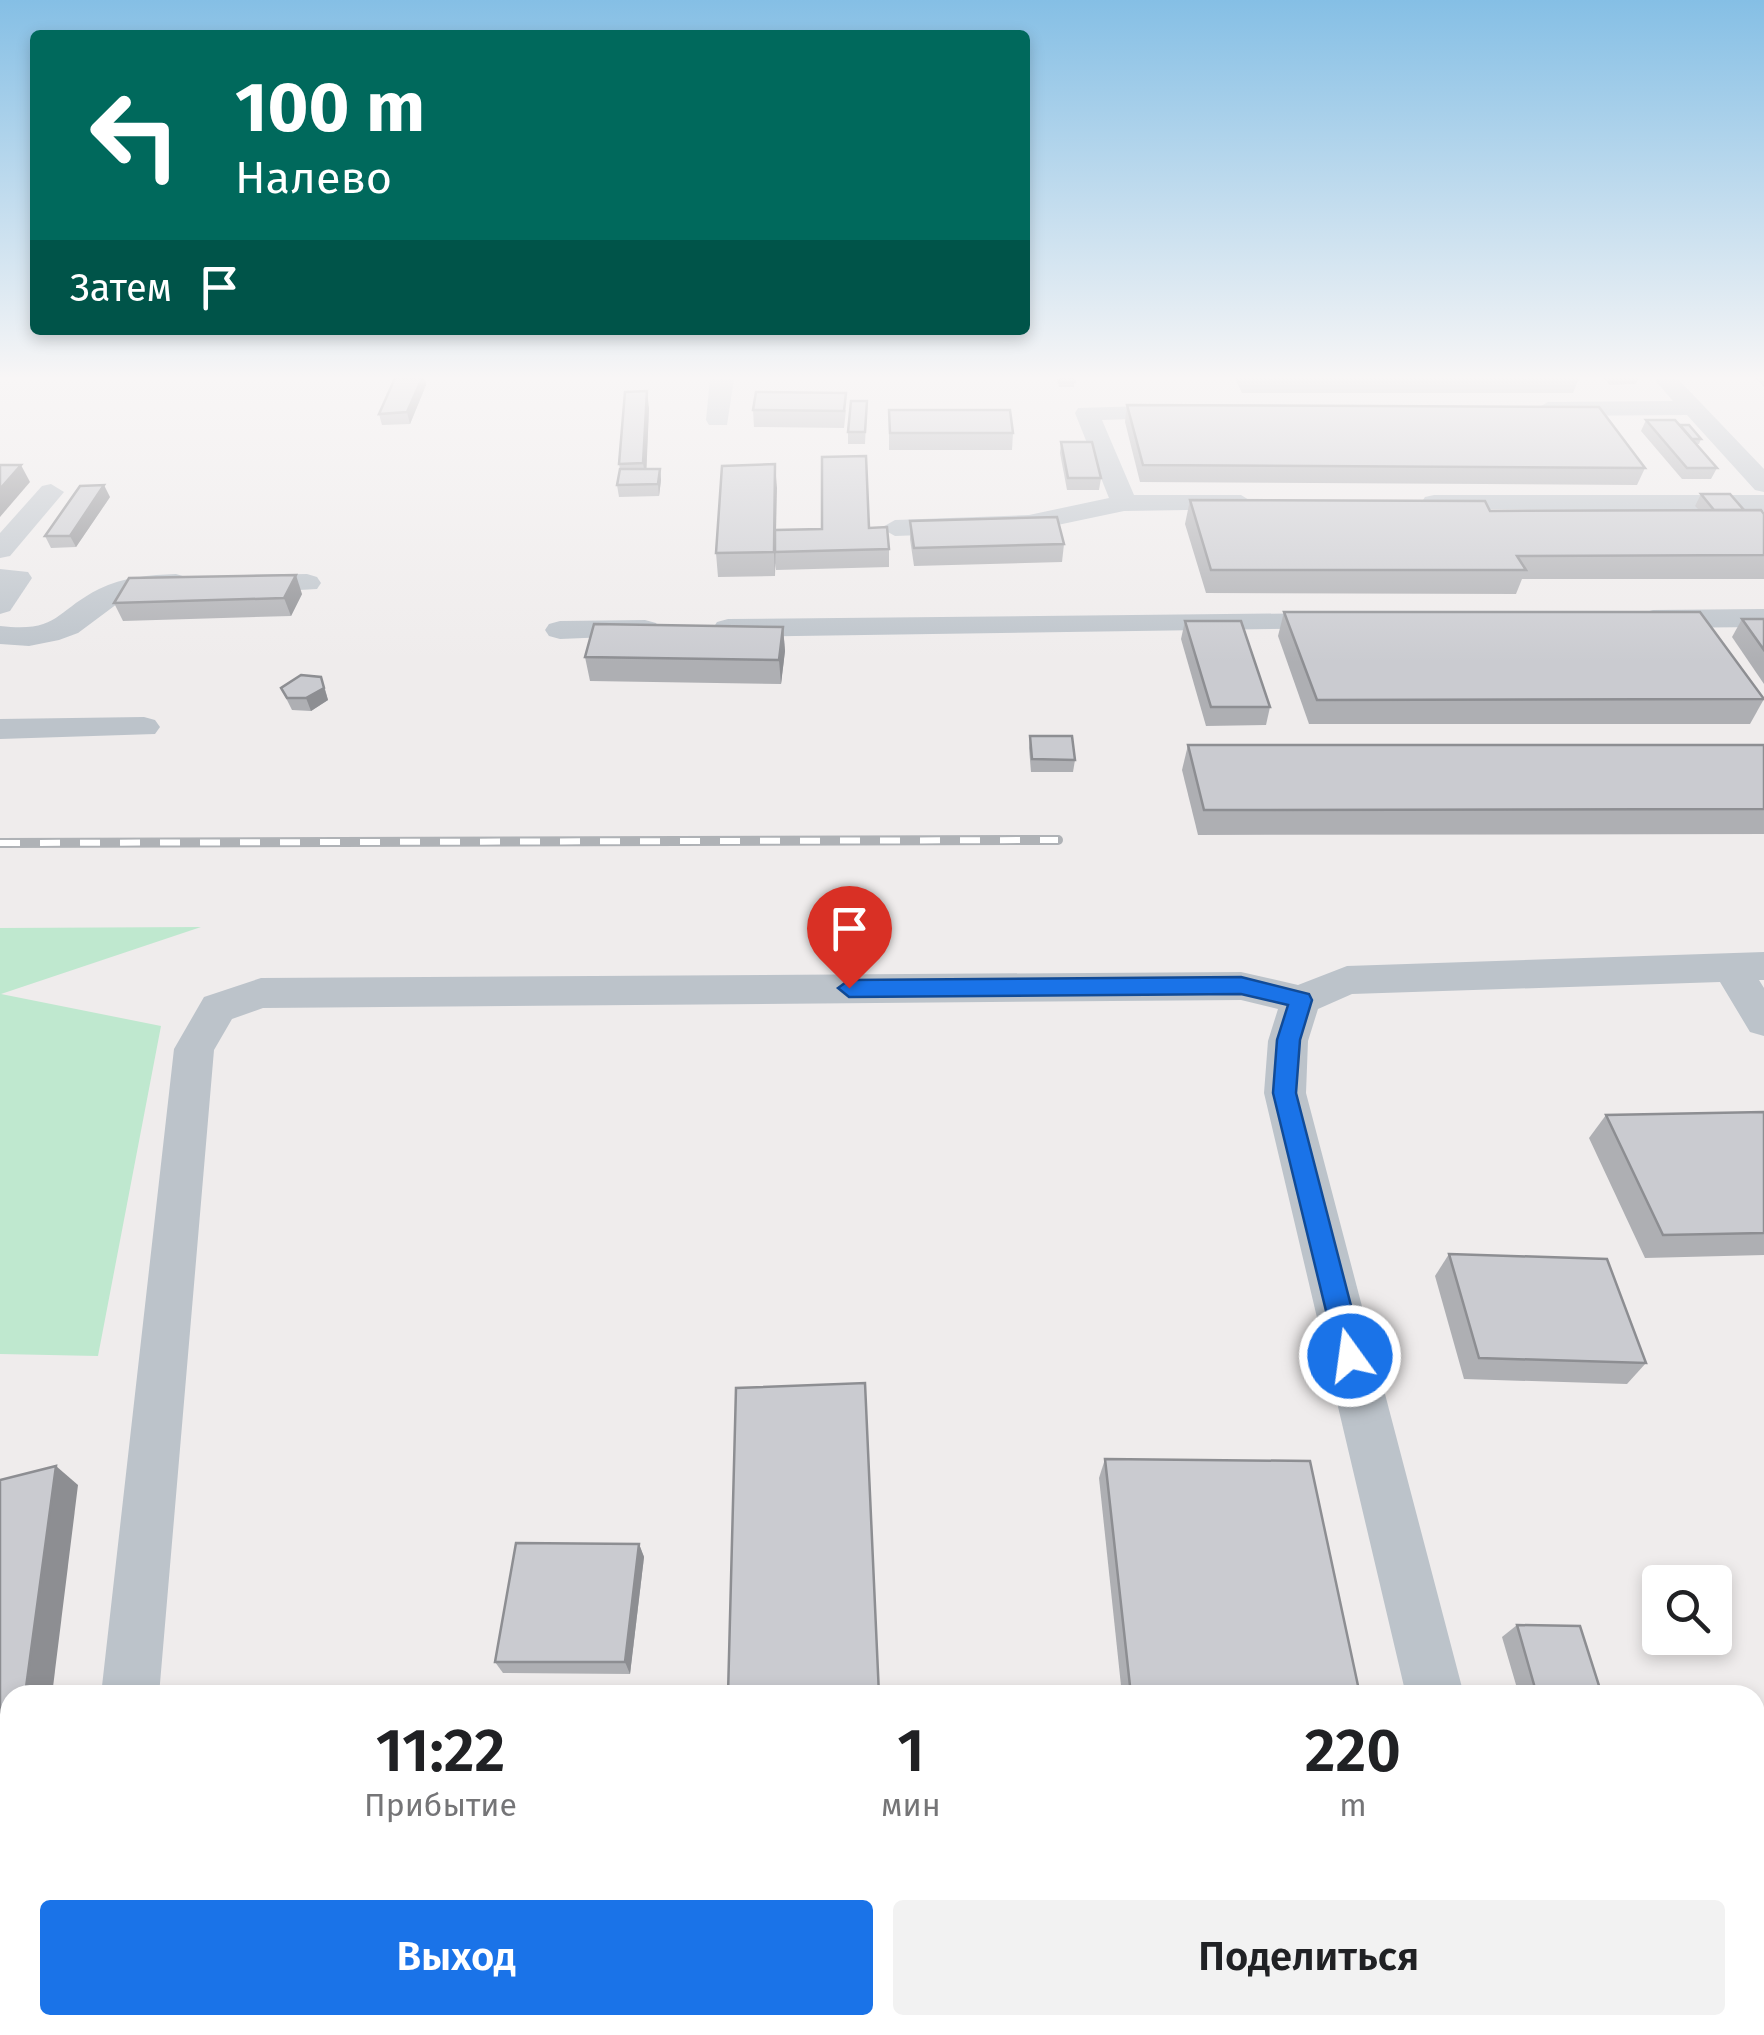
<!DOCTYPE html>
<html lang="ru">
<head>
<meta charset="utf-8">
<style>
  body { margin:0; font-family:"Fira Sans",sans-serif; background:#f2f2f2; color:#202124; height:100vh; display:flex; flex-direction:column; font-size:38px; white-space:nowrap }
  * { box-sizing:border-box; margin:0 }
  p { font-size:32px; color:#757577 }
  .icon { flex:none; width:55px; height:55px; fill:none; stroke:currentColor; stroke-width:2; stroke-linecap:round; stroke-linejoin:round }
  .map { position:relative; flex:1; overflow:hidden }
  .drawer { position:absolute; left:0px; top:1685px; width:1765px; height:350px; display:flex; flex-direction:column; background:#fff; border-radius:30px 30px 0 0; box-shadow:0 5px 15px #0003 }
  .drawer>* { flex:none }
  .hud { position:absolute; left:30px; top:30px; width:1000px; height:305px; border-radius:10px; box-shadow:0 5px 15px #0003; background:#00695c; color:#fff; overflow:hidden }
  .fabs { position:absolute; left:1642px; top:1565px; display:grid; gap:20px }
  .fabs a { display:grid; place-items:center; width:90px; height:90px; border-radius:10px; background:#fff; box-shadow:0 5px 15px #0003; font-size:50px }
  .pin { position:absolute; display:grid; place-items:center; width:85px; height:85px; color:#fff; margin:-102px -42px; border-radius:50% 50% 50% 0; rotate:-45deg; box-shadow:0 0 10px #0007 }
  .pin .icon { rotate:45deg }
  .me { position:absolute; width:110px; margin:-55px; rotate:346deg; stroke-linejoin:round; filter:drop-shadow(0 0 8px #0008) }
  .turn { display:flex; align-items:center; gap:35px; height:210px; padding:0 40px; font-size:45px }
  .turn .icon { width:130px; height:130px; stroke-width:2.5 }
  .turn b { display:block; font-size:70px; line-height:85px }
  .then { display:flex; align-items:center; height:95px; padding:0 40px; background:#0003; gap:20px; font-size:38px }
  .eta { display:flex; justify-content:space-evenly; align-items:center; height:170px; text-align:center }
  .eta b { font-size:60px; font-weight:600; line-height:70px }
  .primary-button { display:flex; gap:20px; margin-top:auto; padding:20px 40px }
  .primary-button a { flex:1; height:115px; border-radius:10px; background:#1a73e8; color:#fff; font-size:40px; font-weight:600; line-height:115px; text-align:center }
  .primary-button a+a { background:#f2f2f2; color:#202124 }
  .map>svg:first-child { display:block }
  .green { fill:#bfe8cf }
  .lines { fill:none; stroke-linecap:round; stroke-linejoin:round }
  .minor { fill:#bcc3ca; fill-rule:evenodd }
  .rail-casing { stroke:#afb2b6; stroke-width:10 }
  .rail { stroke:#fff; stroke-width:6; stroke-dasharray:20; stroke-linecap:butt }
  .wall { fill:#aeafb3 }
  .shaded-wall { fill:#8d8e92 }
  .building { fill:#cacbd0; stroke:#8d8e92; stroke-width:2.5 }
  .route { fill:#1a73e8; stroke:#114b97; stroke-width:2.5 }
</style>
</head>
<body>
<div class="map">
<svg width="1764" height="2035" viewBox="0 0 1764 2035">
  <rect width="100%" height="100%" fill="#efecec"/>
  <polygon class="green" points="201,927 1,994 161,1026 98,1356 0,1354 0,928"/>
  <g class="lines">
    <g class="minor">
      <polygon points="710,379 734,379 727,425 709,425 706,420"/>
      <polygon points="1654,379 1678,379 1764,469 1764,492 1755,490 1687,415 1548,416 1536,409 1548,402 1673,401"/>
      <polygon points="1180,405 1189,407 1192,412 1189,417 1102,420 1134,495 1241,495 1254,503 1250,509 1124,511 1029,531 895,536 881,528 895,520 1029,515 1109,498 1075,413 1078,408"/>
      <polygon points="51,484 64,492 10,556 0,558 0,533 42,486"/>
      <polygon points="1434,495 1764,495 1764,511 1425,509 1421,503 1425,497"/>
      <polygon points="0,569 28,572 32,578 10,611 0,614"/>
      <path d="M176 574 186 577 190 583 186 589 125 598 78 633 59 640 29 646 0 644V626C59 633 55 611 99 589 123 577 150 575 176 574Z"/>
      <polygon points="307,574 317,577 321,583 317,589 244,593 234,590 230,584 234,578 244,575"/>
      <polygon points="1764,609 1764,627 1653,628 1643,625 1638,619 1643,613 1653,610"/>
      <polygon points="1335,613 1345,616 1350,622 1345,628 728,637 717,634 713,628 717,622 728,619"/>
      <polygon points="645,620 656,623 660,629 656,635 560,639 549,636 545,630 549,624 560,621"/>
      <polygon points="144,717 155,720 160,727 155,734 0,739 0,719"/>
      <polygon points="1764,952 1764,980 1759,980 1764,988 1764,1036 1750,1032 1720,982 1352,994 1318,1009 1308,1041 1306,1093 1464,1695 1406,1695 1264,1093 1268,1041 1278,1009 1241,1000 263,1008 232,1019 214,1050 159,1695 101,1695 174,1049 204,997 261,978 1241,972 1298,985 1347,966"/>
      <polygon points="1755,1909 1764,1911 1764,1971 1758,1973"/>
      <polygon points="64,2025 130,2025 129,2035 63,2035"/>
      <polygon points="1485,2025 1551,2025 1553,2035 1487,2035"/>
    </g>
    <defs>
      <polyline id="rail" points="0,843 1058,840"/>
    </defs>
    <use href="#rail" class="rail-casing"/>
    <use href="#rail" class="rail"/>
  </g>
  <g class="wall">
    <polygon points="395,378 425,378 426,385 410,424 382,425 379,414"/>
    <polygon points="1057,378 1074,378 1074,387 1059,387"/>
    <polygon points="1235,378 1579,378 1573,393 1242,393"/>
    <polygon points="1604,378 1639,378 1636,384 1609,385"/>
    <polygon points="1756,378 1764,378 1764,387"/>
    <polygon points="867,401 865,444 848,444 848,432"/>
    <polygon points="1127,405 1645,468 1637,485 1140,482 1125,422"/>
    <polygon points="649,408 646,469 660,469 661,480 659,496 619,497 617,485 620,469 619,464"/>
    <polygon points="753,410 846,410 844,428 754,427"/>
    <polygon points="889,410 1013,433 1012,450 889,450"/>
    <polygon points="1646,420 1680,425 1701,439 1699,444 1697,444 1717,468 1711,479 1682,479 1641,431"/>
    <polygon points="1061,442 1101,478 1099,490 1067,490 1060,453"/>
    <polygon points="775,464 776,530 869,528 889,549 889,567 776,570 775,563 775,576 718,577 716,553"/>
    <polygon points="1701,494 1746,510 1764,514 1764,579 1522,579 1516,594 1206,593 1185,524 1190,500 1490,511 1699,510 1695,506"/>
    <polygon points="110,497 76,547 51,548 45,536"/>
    <polygon points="910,521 1064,544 1062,562 914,566 910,539"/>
    <polygon points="302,594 291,616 123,621 114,603"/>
    <polygon points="1284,612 1764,699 1750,724 1309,724 1278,636"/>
    <polygon points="1742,619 1764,619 1764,684 1732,637"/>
    <polygon points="1185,621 1270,707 1266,725 1206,726 1181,639"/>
    <polygon points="783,627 785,651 781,684 590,681 585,657"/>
    <polygon points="281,688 325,689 328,700 311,711 292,710"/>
    <polygon points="1030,736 1075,760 1073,772 1031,772 1029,748"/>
    <polygon points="1188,745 1764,745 1764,834 1198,835 1182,770"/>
    <polygon points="1764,1112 1764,1255 1645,1258 1589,1138 1606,1115"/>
    <polygon points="1449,1254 1646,1363 1627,1384 1464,1379 1435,1276"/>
    <polygon points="1105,1459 1360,1695 1122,1695 1099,1478"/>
    <polygon points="639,1544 644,1557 630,1674 503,1673 495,1662"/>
    <polygon points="1517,1625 1602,1695 1519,1695 1502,1637"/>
    <polygon points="1075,2025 1381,2025 1385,2035 1077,2035"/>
  </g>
  <g class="shaded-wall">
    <polygon points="422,378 425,378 426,385 410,424 407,412"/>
    <polygon points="647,391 649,408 646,481 643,463"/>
    <polygon points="775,464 777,488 775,576 774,552"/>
    <polygon points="21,465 30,482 0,517 0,489"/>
    <polygon points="660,469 661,480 659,496 658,484"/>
    <polygon points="104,485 110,497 76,547 70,536"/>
    <polygon points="296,575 302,594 291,616 284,598"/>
    <polygon points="783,627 785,651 781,684 779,660"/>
    <polygon points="321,677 328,700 311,711 306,698"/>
    <polygon points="56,1466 78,1485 52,1695 25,1695"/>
    <polygon points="639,1544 644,1557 630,1674 625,1662"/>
    <polygon points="10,1806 10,1979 0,1982 0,1881"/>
  </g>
  <g class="building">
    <polygon points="395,378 422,378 407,412 379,414"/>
    <polygon points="1059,378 1074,378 1075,382 1059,382"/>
    <polygon points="647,391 643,463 619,464 625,392"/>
    <polygon points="756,392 846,393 844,411 753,410"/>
    <polygon points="851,401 867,401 865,432 848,432"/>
    <polygon points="1127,405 1599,407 1645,468 1143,465"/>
    <polygon points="889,410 1010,410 1013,433 890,433"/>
    <polygon points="1646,420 1675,420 1717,468 1687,468"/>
    <polygon points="1680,425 1689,425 1701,439 1692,439"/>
    <polygon points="1061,442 1092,442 1101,478 1068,478"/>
    <polygon points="866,456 869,528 887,527 889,549 775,552 775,530 822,529 822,457"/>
    <polygon points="775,464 774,552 716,553 722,466"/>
    <polygon points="0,465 21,465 0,489"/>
    <polygon points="620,469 660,469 658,484 617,485"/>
    <polygon points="104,485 70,536 45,536 80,486"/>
    <polygon points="1701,494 1730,494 1744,510 1714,510"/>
    <polygon points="1190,500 1485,501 1490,511 1761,510 1764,514 1764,555 1517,556 1526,570 1211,570"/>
    <polygon points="1057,517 1064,544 914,548 910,521"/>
    <polygon points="296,575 284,598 114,603 129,578"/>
    <polygon points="1284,612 1700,612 1764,699 1317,700"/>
    <polygon points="1742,619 1764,619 1764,650"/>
    <polygon points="1185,621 1241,621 1270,707 1211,707"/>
    <polygon points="594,624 783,627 779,660 585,657"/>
    <polygon points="301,675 321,677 324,688 306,698 287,698 281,688"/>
    <polygon points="1030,736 1072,736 1075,760 1032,759"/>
    <polygon points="1188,745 1764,745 1764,809 1204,810"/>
    <polygon points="1764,1112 1764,1233 1663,1235 1606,1115"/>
    <polygon points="1449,1254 1607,1259 1646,1363 1479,1358"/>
    <polygon points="865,1383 879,1695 728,1695 736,1388"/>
    <polygon points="1105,1459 1310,1461 1360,1695 1131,1695"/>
    <polygon points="56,1466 25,1695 10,1695 10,1806 0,1881 0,1480"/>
    <polygon points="516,1543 639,1544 625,1662 495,1662"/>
    <polygon points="1517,1625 1580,1626 1602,1695 1537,1695"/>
    <polygon points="1083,2025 1381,2025 1385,2035 1086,2035"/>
  </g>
  <linearGradient id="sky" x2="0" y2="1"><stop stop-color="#85bfe5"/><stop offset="0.57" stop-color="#f8f6f6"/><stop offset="1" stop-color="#f8f6f6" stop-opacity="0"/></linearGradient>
  <rect width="1764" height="663" fill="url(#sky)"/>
  <polygon class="route" points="1241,977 1309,994 1312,1000 1300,1040 1296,1093 1364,1356 1360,1365 1350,1369 1341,1365 1337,1356 1273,1093 1277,1040 1288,1005 1241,994 849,997 838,988 849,980"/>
</svg>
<div class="fabs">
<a><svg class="icon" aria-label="search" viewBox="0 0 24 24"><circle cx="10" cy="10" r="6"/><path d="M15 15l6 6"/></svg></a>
</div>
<div class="pin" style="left:849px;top:988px;background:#d93025"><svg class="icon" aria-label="arrive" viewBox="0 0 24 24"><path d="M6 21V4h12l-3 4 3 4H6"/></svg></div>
<svg class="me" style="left:1350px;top:1356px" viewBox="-20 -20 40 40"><circle r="17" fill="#1a73e8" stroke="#fff" stroke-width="3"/><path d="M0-11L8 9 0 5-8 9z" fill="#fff"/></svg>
<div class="hud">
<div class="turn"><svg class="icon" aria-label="left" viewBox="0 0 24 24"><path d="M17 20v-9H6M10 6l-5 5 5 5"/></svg><div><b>100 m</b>Налево</div></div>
<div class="then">Затем<svg class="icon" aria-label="arrive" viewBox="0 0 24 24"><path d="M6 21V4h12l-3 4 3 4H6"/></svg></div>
</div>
<section class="drawer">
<div class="eta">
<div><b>11:22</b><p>Прибытие</p></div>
<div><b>1</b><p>мин</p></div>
<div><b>220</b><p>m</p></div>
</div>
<div class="primary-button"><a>Выход</a><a>Поделиться</a></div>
</section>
</div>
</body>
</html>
